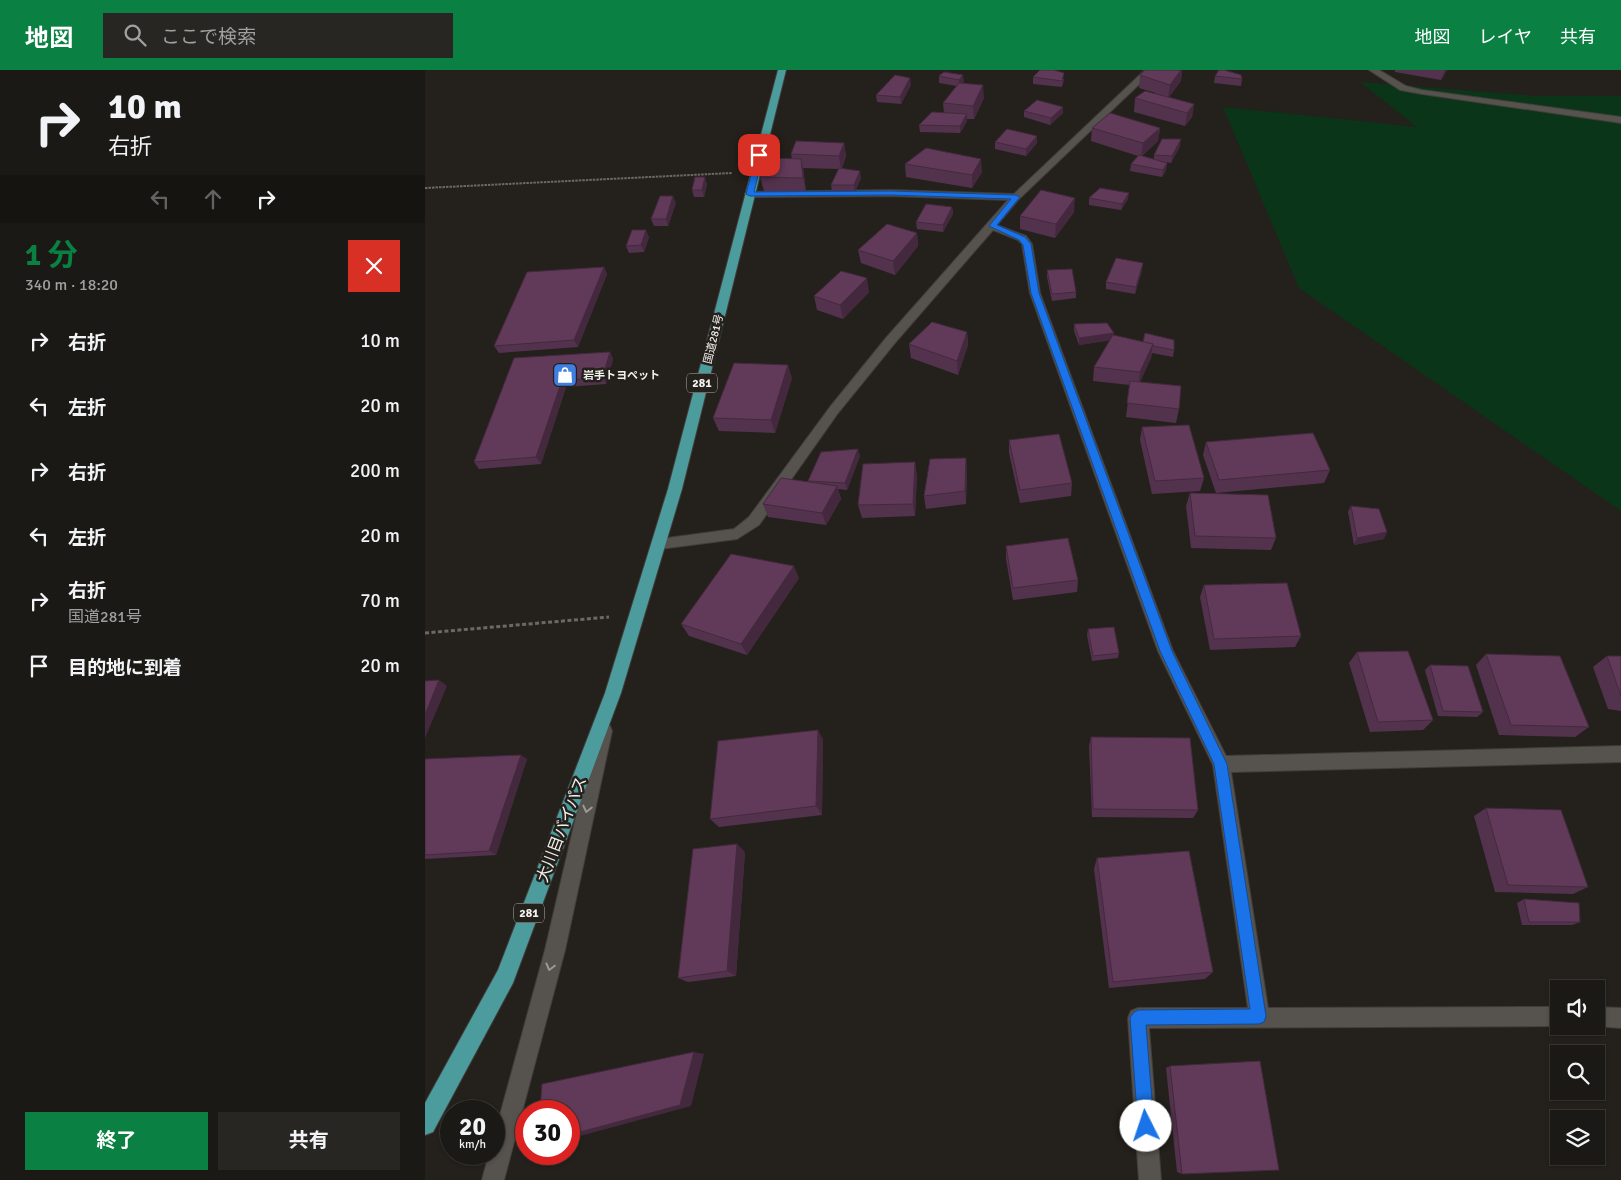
<!DOCTYPE html>
<html lang="ja">
<head>
<meta charset="utf-8">
<style>
  body { margin:0; font-family:Signika,"Noto Sans JP",sans-serif; background:#282622; color:#f1f3f6; height:100vh; display:flex; flex-direction:column; font-size:19px; white-space:nowrap }
  * { box-sizing:border-box; margin:0 }
  p { font-size:16px; color:#a0a0a0 }
  .icon { flex:none; width:28px; height:28px; fill:none; stroke:currentColor; stroke-width:2; stroke-linecap:round; stroke-linejoin:round }
  .map { position:relative; flex:1; overflow:hidden }
  .panel { display:flex; flex-direction:column; background:#1b1915; width:425px }
  .panel>* { flex:none }
  .hud { background:#1b1915; color:#f1f3f6; overflow:hidden }
  .tools { position:absolute; left:1125px; top:910px; display:grid; gap:10px }
  .tools a { display:grid; place-items:center; width:55px; height:55px; border-radius:0px; background:#1b1915; box-shadow:0 1px 4px #0004,0 0 0 1px #393834; font-size:25px }
  .speed { position:absolute; left:15px; top:1030px; display:flex; gap:10px; font-size:25px; font-weight:700; text-align:center }
  .speed>* { display:grid; place-content:center; width:65px; height:65px; border-radius:50%; background:#1b1915; box-shadow:0 1px 4px #0004,0 0 0 1px #393834; line-height:1 }
  .speed small { font-size:12px; font-weight:400 }
  .speed .limit { border:8px solid #d22; background:#fff; color:#111 }
  .pin { position:absolute; display:grid; place-items:center; width:42px; height:42px; color:#fff; margin:-21px; border-radius:10px; box-shadow:0 2px 8px #0006 }
  .me { position:absolute; width:55px; margin:-28px; rotate:356deg; stroke-linejoin:round; filter:drop-shadow(0 0 4px #0008) }
  .turn { display:flex; align-items:center; gap:18px; height:105px; padding:0 25px; font-size:22px }
  .turn .icon { width:65px; height:65px; stroke-width:2.5 }
  .turn b { display:block; font-size:35px; line-height:42px }
  .lanes { display:flex; align-items:center; height:48px; padding:0 25px; background:#0003; justify-content:center; gap:25px; direction:ltr }
  .lanes .off { opacity:.35 }
  .round { display:grid; place-items:center; flex:none; width:52px; height:52px; border-radius:0px; background:#282622 }
  .headline { display:flex; align-items:center; justify-content:space-between; height:85px; padding:0 25px }
  h1 { font-size:30px; font-weight:700; line-height:38px; color:#0b8043 }
  .cta { display:flex; gap:10px; margin-top:auto; padding:10px 25px }
  .cta a { flex:1; height:58px; border-radius:0px; background:#0b8043; color:#fff; font-size:20px; font-weight:700; line-height:58px; text-align:center }
  .cta a+a { background:#282622; color:#f1f3f6 }
  ul { padding:0; list-style:none }
  li { display:flex; align-items:center; gap:15px; height:65px; padding:0 25px }
  li div { flex:1 }
  li b { display:block; font-size:19px }
  li em { font-style:normal }
  header { display:flex; align-items:center; gap:30px; box-sizing:border-box; height:70px; padding:0 25px; background:#0b8043; color:#fff }
  header strong { font-size:24px }
  nav { display:flex; gap:28px; margin-inline-start:auto; font-size:18px }
  .search { width:350px; height:45px; background:#282622; display:flex; align-items:center; gap:12px; box-sizing:border-box; padding:0 18px; border-radius:0px; color:#a0a0a0; font-size:19px }
  main { display:flex; flex:1; min-height:0 }
  .map>svg:first-child { display:block }
  .green { fill:#0a3518 }
  .lines { fill:none; stroke-linecap:round; stroke-linejoin:round }
  .minor-casing { stroke:#403d3a; stroke-width:2 }
  .tertiary-casing { stroke:#403d3a; stroke-width:2 }
  .trunk-casing { stroke:#403d3a; stroke-width:2 }
  .path-far1 { stroke:#6c6964; stroke-width:2; stroke-dasharray:2.5 1; stroke-linecap:butt }
  .path { stroke:#6c6964; stroke-width:3; stroke-dasharray:4 2.5; stroke-linecap:butt }
  .minor { fill:#56524d; fill-rule:evenodd }
  .tertiary { fill:#56524d; fill-rule:evenodd }
  .trunk { fill:#4c9c9e; fill-rule:evenodd }
  .wall { fill:#53324d }
  .shaded-wall { fill:#44293e }
  .building { fill:#613a59; stroke:#44293e }
  .oneway { stroke:#9d9995 }
  .route { fill:#1a73e8; stroke:#114b97 }
  .labels { text-anchor:middle; stroke-width:5; stroke-linejoin:round; paint-order:stroke }
  .far-street-label { font-size:11px; fill:#f3f0ed; stroke:#24211c }
  .far-poi-label { font-size:11px; font-weight:bold; fill:#f3f0ed; stroke:#24211c; text-anchor:start }
  .shield { fill:#24211c; stroke:#b5b2ae; stroke-width:1 }
  .shield-label { font-size:12px; font-weight:bold; fill:#f3f0ed }
  .near-street-label { font-size:16px; fill:#f3f0ed; stroke:#24211c }
</style>
</head>
<body>
<header>
<strong>地図</strong>
<div class="search"><svg class="icon" aria-label="search" viewBox="0 0 24 24"><circle cx="10" cy="10" r="6"/><path d="M15 15l6 6"/></svg>ここで検索</div>
<nav><a>地図</a><a>レイヤ</a><a>共有</a></nav>
</header>
<main>
<section class="panel">
<div class="hud">
<div class="turn"><svg class="icon" aria-label="right" viewBox="0 0 24 24"><path d="M7 20v-9h11M14 6l5 5-5 5"/></svg><div><b>10 m</b>右折</div></div>
<div class="lanes"><svg class="icon off" aria-label="left" viewBox="0 0 24 24"><path d="M17 20v-9H6M10 6l-5 5 5 5"/></svg><svg class="icon off" aria-label="ahead" viewBox="0 0 24 24"><path d="M12 20V5M6 11l6-6 6 6"/></svg><svg class="icon" aria-label="right" viewBox="0 0 24 24"><path d="M7 20v-9h11M14 6l5 5-5 5"/></svg></div>
</div>
<div class="headline"><div><h1>1 分</h1><p>340 m · 18:20</p></div><a class="round" style="background:#d93025;color:#fff"><svg class="icon" aria-label="close" viewBox="0 0 24 24"><path d="M6 6l12 12M18 6L6 18"/></svg></a></div>
<ul>
<li><svg class="icon" aria-label="right" viewBox="0 0 24 24"><path d="M7 20v-9h11M14 6l5 5-5 5"/></svg><div><b>右折</b></div><em>10 m</em></li>
<li><svg class="icon" aria-label="left" viewBox="0 0 24 24"><path d="M17 20v-9H6M10 6l-5 5 5 5"/></svg><div><b>左折</b></div><em>20 m</em></li>
<li><svg class="icon" aria-label="right" viewBox="0 0 24 24"><path d="M7 20v-9h11M14 6l5 5-5 5"/></svg><div><b>右折</b></div><em>200 m</em></li>
<li><svg class="icon" aria-label="left" viewBox="0 0 24 24"><path d="M17 20v-9H6M10 6l-5 5 5 5"/></svg><div><b>左折</b></div><em>20 m</em></li>
<li><svg class="icon" aria-label="right" viewBox="0 0 24 24"><path d="M7 20v-9h11M14 6l5 5-5 5"/></svg><div><b>右折</b><p>国道281号</p></div><em>70 m</em></li>
<li><svg class="icon" aria-label="arrive" viewBox="0 0 24 24"><path d="M6 21V4h12l-3 4 3 4H6"/></svg><div><b>目的地に到着</b></div><em>20 m</em></li>
</ul>
<div class="cta"><a>終了</a><a>共有</a></div>
</section>
<div class="map">
<svg width="1196" height="1110" viewBox="0 0 1196 1110">
  <rect width="100%" height="100%" fill="#24211c"/>
  <polygon class="green" points="935,12 1110,26 1196,26 1196,441 874,218 798,37 992,57"/>
  <g class="lines">
    <defs>
      <g id="minor">
        <polygon points="720,0 729,0 594,129 572,155 601,166 607,174 615,223 748,581 801,686 1196,676 1196,692 806,702 843,938 1134,937 1134,956 1136,956 724,958 736,1110 714,1110 703,948 706,941 713,938 823,938 788,695 733,581 605,223 597,174 593,170 568,160 469,274 413,343 334,455 312,469 235,479 230,478 228,474 230,470 235,469 309,459 324,447 405,337 461,268 583,130 466,126 325,127 320,124 322,122 466,120 589,124"/>
        <polygon points="944,0 954,0 981,16 997,20 1196,47 1196,53 997,24 975,20"/>
        <polygon points="1171,937 1196,938 1196,958 1169,956 1171,956"/>
      </g>
      <polygon id="tertiary" points="179,654 185,656 187,661 140,880 79,1110 57,1110 64,1084 69,1084 69,1067 120,880 171,661 173,656"/>
      <polygon id="trunk" points="353,0 361,0 257,419 196,623 88,913 8,1062 0,1065 0,1033 73,900 180,623 243,419"/>
    </defs>
    <use href="#minor" class="minor-casing"/>
    <use href="#tertiary" class="tertiary-casing"/>
    <use href="#trunk" class="trunk-casing"/>
    <polyline class="path-far1" points="0,118 307,103"/>
    <polyline class="path" points="0,563 184,547"/>
    <use href="#minor" class="minor"/>
    <use href="#tertiary" class="tertiary"/>
    <use href="#trunk" class="trunk"/>
  </g>
  <g class="wall">
    <polygon points="720,0 757,0 756,11 744,27 769,34 767,47 760,56 709,42 710,28 731,23 714,18 715,5"/>
    <polygon points="970,0 1022,0 1016,10 970,2"/>
    <polygon points="519,2 539,12 537,13 559,28 549,49 542,49 542,51 535,63 495,62 494,55 519,43 518,33 532,16 514,13 514,6"/>
    <polygon points="790,6 817,9 816,16 789,13"/>
    <polygon points="608,7 639,9 637,17 608,14"/>
    <polygon points="486,15 476,34 452,32 451,25"/>
    <polygon points="638,37 638,43 625,55 599,47 599,41"/>
    <polygon points="667,58 735,58 733,71 717,86 729,89 729,85 755,76 746,93 740,92 742,93 741,100 737,107 705,101 706,94 713,86 666,71"/>
    <polygon points="612,66 612,73 601,86 570,79 570,72"/>
    <polygon points="419,73 421,86 417,98 436,108 430,122 407,122 406,115 414,99 378,98 381,122 339,121 335,107 367,89 366,84"/>
    <polygon points="480,94 557,102 547,118 481,107"/>
    <polygon points="282,114 279,127 269,127 267,120"/>
    <polygon points="664,128 703,129 696,140 664,135"/>
    <polygon points="251,133 243,156 229,156 226,149"/>
    <polygon points="527,137 528,144 518,162 492,159 491,152"/>
    <polygon points="649,142 630,168 595,159 595,146"/>
    <polygon points="492,163 493,176 470,205 436,193 433,180"/>
    <polygon points="224,167 219,182 204,183 201,176"/>
    <polygon points="179,197 182,204 153,277 74,283 69,276"/>
    <polygon points="622,200 651,222 651,228 627,231 622,207"/>
    <polygon points="717,200 710,224 681,219 681,212"/>
    <polygon points="444,222 418,249 392,240 389,226"/>
    <polygon points="649,254 689,263 689,265 749,280 748,287 727,283 726,288 715,312 754,339 751,353 701,347 705,315 668,311 669,297 685,270 654,275 649,261"/>
    <polygon points="542,262 543,275 533,305 486,288 484,274"/>
    <polygon points="185,282 188,289 181,314 141,317 116,394 54,399 49,392 89,288"/>
    <polygon points="367,308 350,363 294,361 288,348"/>
    <polygon points="717,357 779,408 775,421 727,424 715,370"/>
    <polygon points="584,370 647,413 646,426 595,433 584,383"/>
    <polygon points="781,372 905,400 899,413 791,423 778,385"/>
    <polygon points="435,386 422,420 413,419 416,429 401,455 343,447 338,434 383,412 383,411"/>
    <polygon points="542,401 541,434 501,439 499,426"/>
    <polygon points="492,405 490,446 437,448 433,435"/>
    <polygon points="765,423 851,468 846,480 766,478 761,436"/>
    <polygon points="926,436 959,469 929,475 923,442"/>
    <polygon points="581,476 653,510 652,522 588,530 581,489"/>
    <polygon points="374,508 322,585 264,566 256,554"/>
    <polygon points="779,515 876,566 870,577 785,580 775,527"/>
    <polygon points="663,559 694,583 693,588 667,591 662,565"/>
    <polygon points="932,582 1008,650 998,660 945,662 924,593"/>
    <polygon points="1061,584 1164,657 1150,667 1074,665 1051,595"/>
    <polygon points="1182,586 1196,586 1196,641 1183,639 1168,597"/>
    <polygon points="1005,595 1058,642 1052,647 1013,646 1000,600"/>
    <polygon points="666,667 773,740 768,748 667,747 664,676"/>
    <polygon points="398,669 397,745 294,757 285,749"/>
    <polygon points="0,689 102,689 71,785 0,789"/>
    <polygon points="1061,738 1163,817 1148,824 1070,822 1049,746"/>
    <polygon points="320,782 311,906 263,912 253,908"/>
    <polygon points="672,788 788,902 780,909 684,918 669,799"/>
    <polygon points="1099,829 1155,852 1147,855 1097,855 1092,833"/>
    <polygon points="745,996 757,1104 752,1102 741,998"/>
  </g>
  <g class="shaded-wall">
    <polygon points="756,0 757,0 756,11 743,28 745,15"/>
    <polygon points="1020,0 1022,0 1016,10"/>
    <polygon points="538,5 539,12 534,17 534,10"/>
    <polygon points="485,8 486,15 476,34 475,27"/>
    <polygon points="558,15 559,28 549,49 548,36"/>
    <polygon points="769,34 767,47 760,56 762,43"/>
    <polygon points="638,37 638,43 625,55 626,48"/>
    <polygon points="542,44 542,51 535,63 535,56"/>
    <polygon points="735,58 733,71 716,87 718,73"/>
    <polygon points="612,66 612,73 601,86 601,79"/>
    <polygon points="756,69 755,76 746,93 747,86"/>
    <polygon points="419,73 421,86 416,99 414,86"/>
    <polygon points="376,89 379,103 381,122 378,108"/>
    <polygon points="556,89 557,102 547,118 547,105"/>
    <polygon points="742,93 741,100 737,107 738,100"/>
    <polygon points="435,101 436,108 430,122 429,115"/>
    <polygon points="280,107 282,114 279,127 277,120"/>
    <polygon points="704,123 703,129 696,140 697,134"/>
    <polygon points="248,126 251,133 243,156 241,149"/>
    <polygon points="650,128 649,142 630,168 631,154"/>
    <polygon points="527,137 528,144 518,162 518,155"/>
    <polygon points="221,160 224,167 219,182 216,175"/>
    <polygon points="492,163 493,176 470,205 468,191"/>
    <polygon points="718,193 717,200 710,224 711,217"/>
    <polygon points="179,197 182,204 153,277 149,270"/>
    <polygon points="442,208 444,222 418,249 415,235"/>
    <polygon points="542,262 543,275 533,305 532,291"/>
    <polygon points="689,263 689,270 654,275 654,268"/>
    <polygon points="728,274 726,288 713,316 715,302"/>
    <polygon points="185,282 188,289 181,314 177,308"/>
    <polygon points="363,295 367,308 350,363 346,350"/>
    <polygon points="137,310 141,317 116,394 111,387"/>
    <polygon points="433,379 435,386 422,420 420,413"/>
    <polygon points="541,388 542,401 541,434 540,421"/>
    <polygon points="490,392 492,405 490,446 488,434"/>
    <polygon points="412,416 416,429 401,455 397,443"/>
    <polygon points="962,462 959,469 929,475 932,468"/>
    <polygon points="369,496 374,508 322,585 316,574"/>
    <polygon points="14,610 22,616 0,668 0,645"/>
    <polygon points="393,660 398,669 397,745 391,736"/>
    <polygon points="96,685 102,689 71,785 64,781"/>
    <polygon points="312,774 320,782 311,906 302,901"/>
    <polygon points="269,982 279,984 266,1036 144,1069 144,1065"/>
  </g>
  <g class="building">
    <polygon points="615,0 629,0 639,3 637,11 608,7"/>
    <polygon points="720,0 756,0 745,15 715,5"/>
    <polygon points="794,0 799,0 816,5 817,9 790,6"/>
    <polygon points="519,2 538,5 534,10 514,6"/>
    <polygon points="470,5 485,8 475,27 451,25"/>
    <polygon points="534,13 558,15 548,36 518,33"/>
    <polygon points="720,21 769,34 762,43 710,28"/>
    <polygon points="612,30 638,37 626,48 599,41"/>
    <polygon points="507,42 542,44 535,56 494,55"/>
    <polygon points="685,43 735,58 718,73 667,58"/>
    <polygon points="582,59 612,66 601,79 570,72"/>
    <polygon points="737,69 756,69 747,86 729,85"/>
    <polygon points="371,71 419,73 414,86 366,84"/>
    <polygon points="501,78 556,89 547,105 480,94"/>
    <polygon points="714,85 742,93 738,100 706,94"/>
    <polygon points="344,88 376,89 378,108 335,107"/>
    <polygon points="414,98 435,101 429,115 406,115"/>
    <polygon points="270,107 280,107 277,120 267,120"/>
    <polygon points="675,118 704,123 697,134 664,128"/>
    <polygon points="616,120 650,128 631,154 595,146"/>
    <polygon points="235,126 248,126 241,149 226,149"/>
    <polygon points="501,134 527,137 518,155 491,152"/>
    <polygon points="462,154 492,163 468,191 433,180"/>
    <polygon points="207,160 221,160 216,175 201,176"/>
    <polygon points="691,188 718,193 711,217 681,212"/>
    <polygon points="179,197 149,270 69,276 102,202"/>
    <polygon points="647,199 651,222 627,224 622,200"/>
    <polygon points="416,201 442,208 415,235 389,226"/>
    <polygon points="507,252 542,262 532,291 484,274"/>
    <polygon points="682,253 689,263 654,268 649,254"/>
    <polygon points="720,263 749,270 749,280 728,276 728,274 718,272"/>
    <polygon points="688,265 728,274 715,302 669,297"/>
    <polygon points="185,282 177,308 137,310 111,387 49,392 89,288"/>
    <polygon points="309,293 363,295 346,350 288,348"/>
    <polygon points="705,311 756,316 754,339 702,333"/>
    <polygon points="764,355 779,408 730,411 717,357"/>
    <polygon points="888,363 905,400 794,410 781,372"/>
    <polygon points="634,364 647,413 595,420 584,370"/>
    <polygon points="433,379 420,413 383,411 396,382"/>
    <polygon points="541,388 540,421 499,426 505,389"/>
    <polygon points="490,392 488,434 433,435 438,394"/>
    <polygon points="356,408 412,416 397,443 338,434"/>
    <polygon points="765,423 843,425 851,468 770,466"/>
    <polygon points="926,436 954,439 962,462 932,468"/>
    <polygon points="643,468 653,510 588,518 581,476"/>
    <polygon points="306,484 369,496 316,574 256,554"/>
    <polygon points="862,513 876,566 789,569 779,515"/>
    <polygon points="689,557 694,583 668,586 663,559"/>
    <polygon points="983,581 1008,650 953,652 932,582"/>
    <polygon points="1061,584 1135,586 1164,657 1086,655"/>
    <polygon points="1182,586 1196,586 1196,626"/>
    <polygon points="1005,595 1043,596 1058,642 1018,641"/>
    <polygon points="14,610 0,645 0,611"/>
    <polygon points="393,660 391,736 285,749 293,671"/>
    <polygon points="666,667 765,668 773,740 668,739"/>
    <polygon points="96,685 64,781 0,785 0,689"/>
    <polygon points="1061,738 1136,740 1163,817 1083,815"/>
    <polygon points="312,774 302,901 253,908 268,779"/>
    <polygon points="764,781 788,902 688,912 672,788"/>
    <polygon points="1099,829 1154,833 1155,852 1104,852"/>
    <polygon points="269,982 255,1035 144,1065 144,1041 115,1041 117,1014"/>
    <polygon points="835,991 854,1100 757,1104 745,996"/>
  </g>
  <defs><path id="oneway-chevron" d="M-2-3.5L2.5 0L-2 3.5" fill="none" stroke-width="1.6" stroke-linecap="round" stroke-linejoin="round" transform="scale(1.25)"/></defs>
  <g class="oneway">
    <use href="#oneway-chevron" transform="translate(162 739) rotate(103)"/>
    <use href="#oneway-chevron" transform="translate(125 897) rotate(105)"/>
  </g>
  <polygon class="route" points="334,83 338,85 329,122 466,121 591,125 595,127 572,155 600,167 606,174 614,223 747,581 802,694 841,946 839,952 834,954 721,955 729,1056 727,1062 721,1064 715,1062 713,1056 705,948 708,943 713,940 825,939 789,694 735,581 606,223 598,175 594,170 564,156 586,129 466,125 325,126 321,124 331,85"/>
  <defs>
    <symbol id="shop-square" viewBox="-11 -11 22 22"><rect x="-9" y="-9" width="18" height="18" rx="4" fill="#3f7fe0" stroke="#24211c"/><path d="M-5-2.5h2.3a2.7 3.5 0 0 1 5.4 0H5L5.5 6h-11ZM-1.5-2.5h3a1.5 2.3 0 0 0-3 0Z" fill="#fff"/></symbol>
  </defs>
  <g fill-rule="evenodd">
    <use href="#shop-square" x="126" y="291" width="28" height="28"/>
  </g>
  <g class="labels">
    <g class="far-street-label">
      <text transform="translate(288 269) rotate(-76)" y="4">国道281号</text>
    </g>
    <g class="far-poi-label">
      <text x="158" y="309">岩手トヨペット</text>
    </g>
    <g class="shield">
      <rect x="262" y="303.5" width="30" height="19" rx="4"/>
      <rect x="89" y="833.5" width="30" height="19" rx="4"/>
    </g>
    <g class="shield-label">
      <text x="277" y="317">281</text>
      <text x="104" y="847">281</text>
    </g>
    <g class="near-street-label">
      <text transform="translate(136 759) rotate(-69)" y="6">大川目バイパス</text>
    </g>
  </g>
</svg>
<div class="tools">
<a><svg class="icon" aria-label="sound" viewBox="0 0 24 24"><path d="M4 9h4l5-4v14l-5-4H4zM17 9q2 3 0 6"/></svg></a>
<a><svg class="icon" aria-label="search" viewBox="0 0 24 24"><circle cx="10" cy="10" r="6"/><path d="M15 15l6 6"/></svg></a>
<a><svg class="icon" aria-label="layers" viewBox="0 0 24 24"><path d="M12 4l9 5-9 5-9-5zM3 14l9 5 9-5"/></svg></a>
</div>
<div class="speed"><div>20<small>km/h</small></div><div class="limit">30</div></div>
<div class="pin" style="left:334px;top:85px;background:#d93025"><svg class="icon" aria-label="arrive" viewBox="0 0 24 24"><path d="M6 21V4h12l-3 4 3 4H6"/></svg></div>
<svg class="me" style="left:721px;top:1056px" viewBox="-20 -20 40 40"><circle r="19" fill="#fff"/><path d="M0-13L10 11 0 6-10 11z" fill="#1a73e8"/></svg>
</div>
</main>
</body>
</html>
